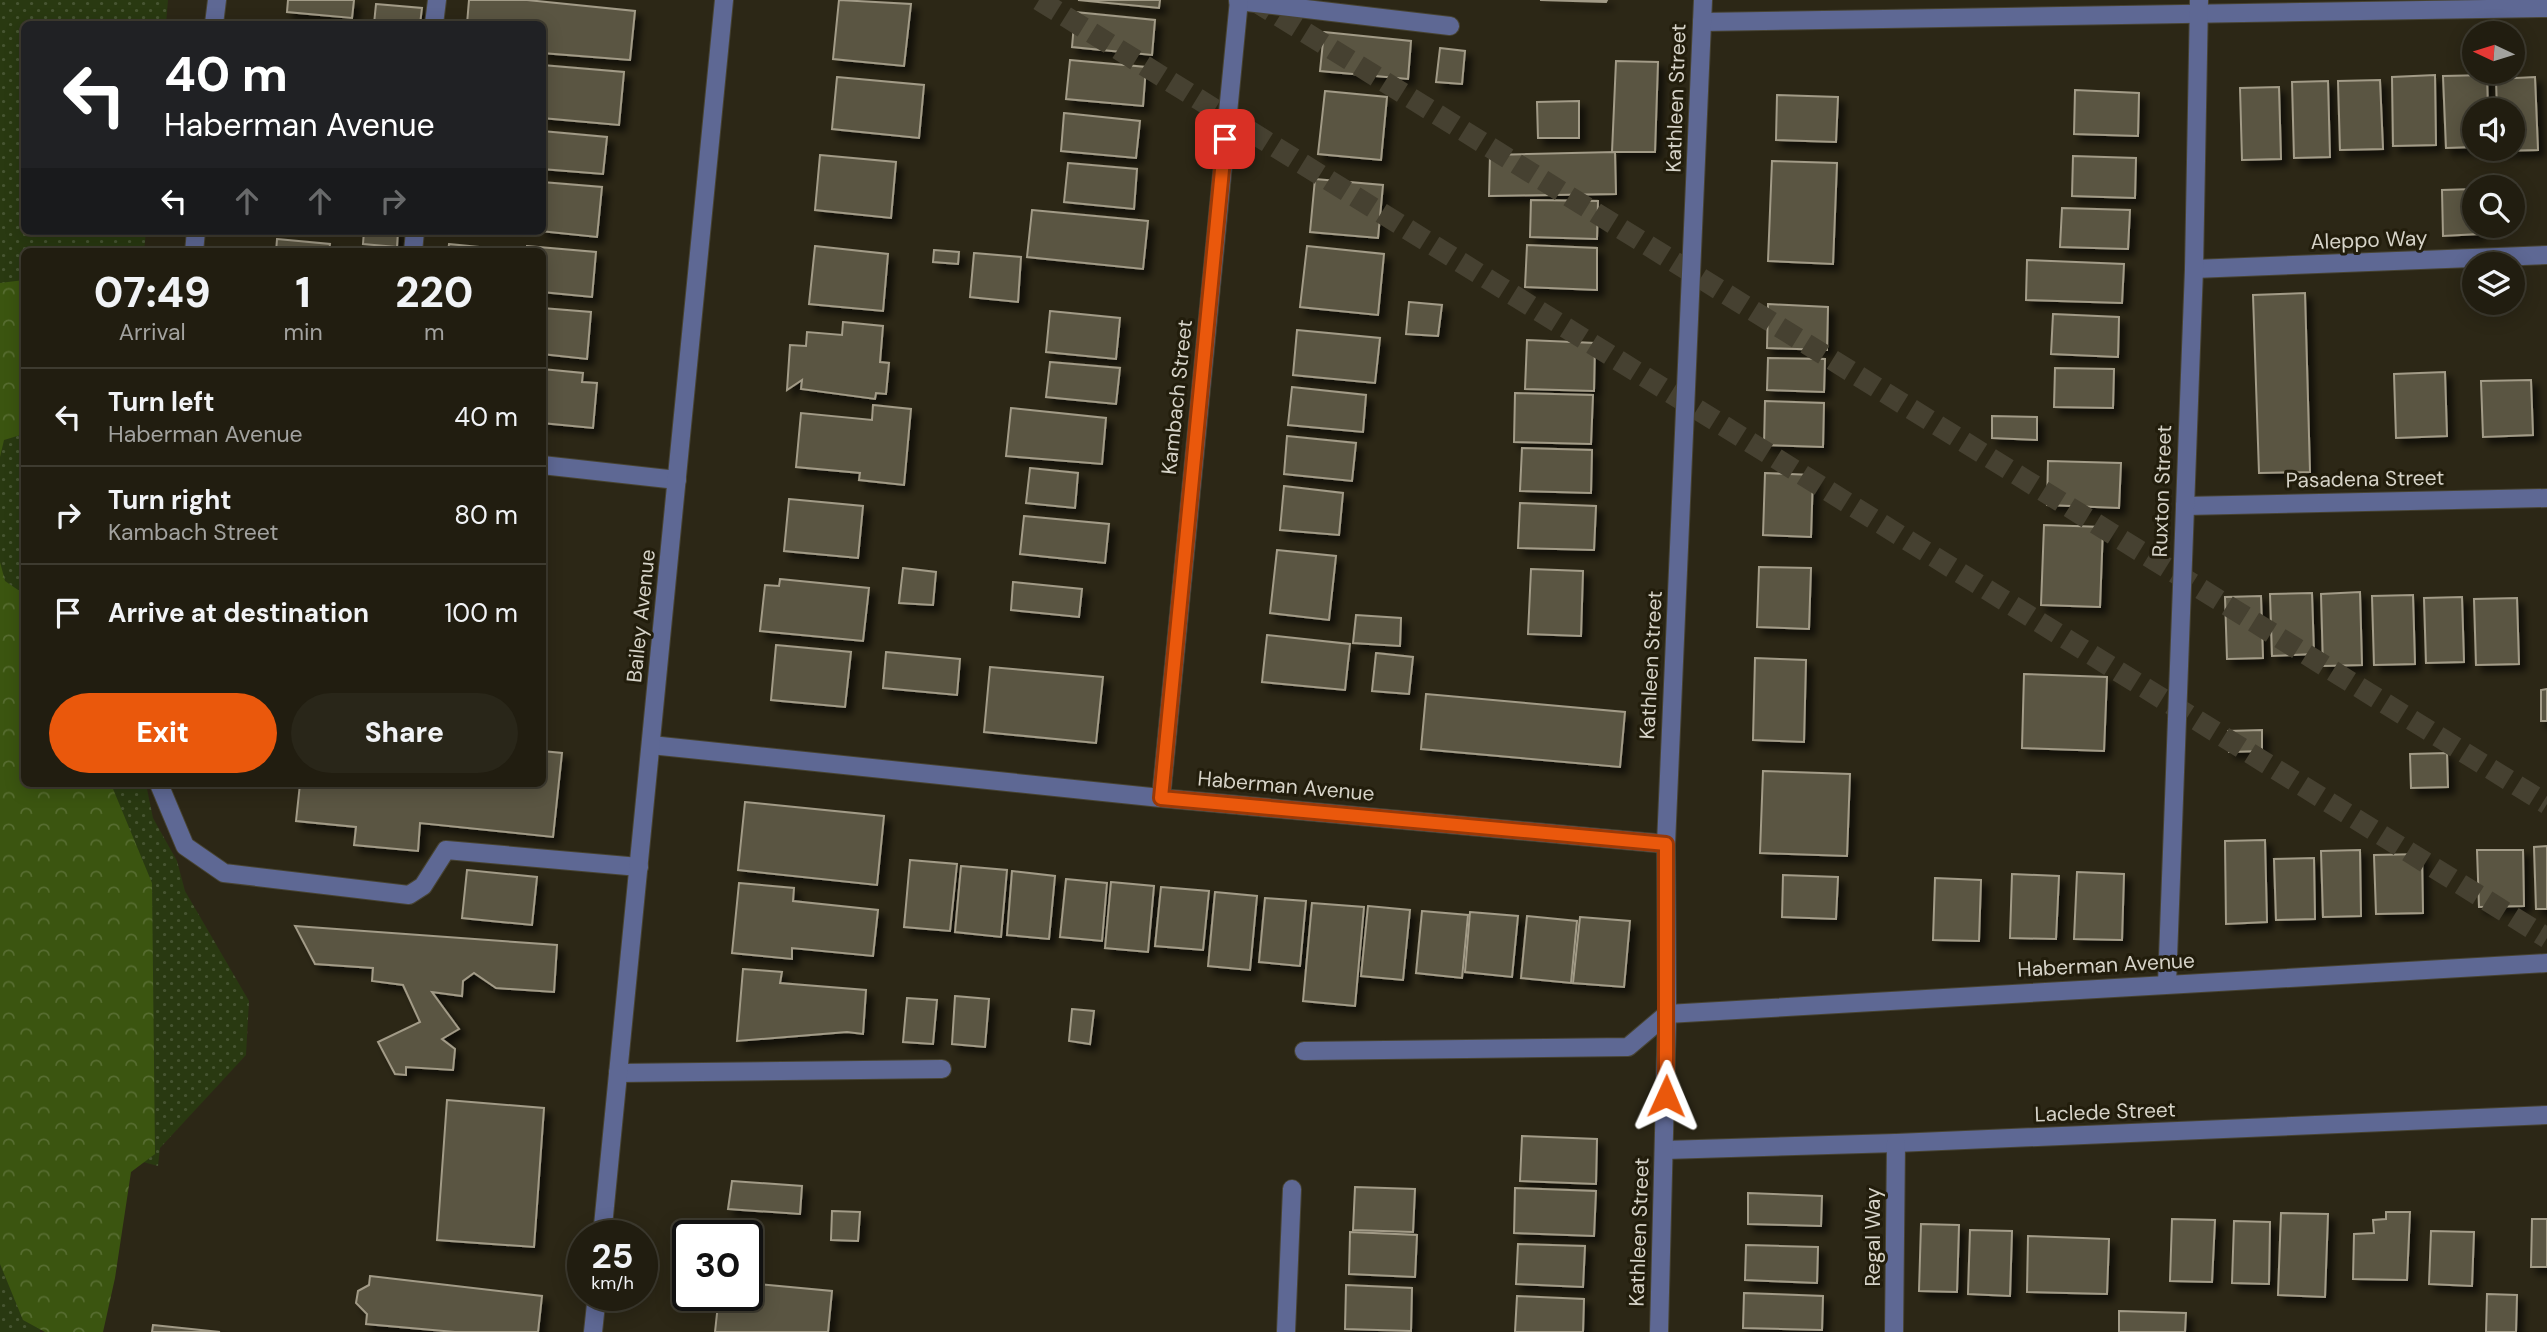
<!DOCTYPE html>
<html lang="en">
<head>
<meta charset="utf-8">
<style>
  body { margin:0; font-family:"DM Sans",sans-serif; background:#292619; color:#f1f3f6; height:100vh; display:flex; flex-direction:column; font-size:26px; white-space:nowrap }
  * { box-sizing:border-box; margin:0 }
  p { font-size:23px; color:#a2a29f }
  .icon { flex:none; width:38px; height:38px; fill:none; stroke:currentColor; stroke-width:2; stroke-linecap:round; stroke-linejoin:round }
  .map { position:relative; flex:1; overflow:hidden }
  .details { position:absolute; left:21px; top:248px; width:525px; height:539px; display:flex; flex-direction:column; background:#211d10; border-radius:10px; box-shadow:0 4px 18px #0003,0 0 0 2px #3e3b30 }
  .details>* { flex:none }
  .banner { position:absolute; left:21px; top:21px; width:525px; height:214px; border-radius:10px; box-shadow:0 4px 18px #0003,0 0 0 2px #3e3b30; background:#202124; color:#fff; overflow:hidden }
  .needle { width:46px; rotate:274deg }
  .tools { position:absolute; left:2462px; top:21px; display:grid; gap:14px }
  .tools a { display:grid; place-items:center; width:63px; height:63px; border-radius:50%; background:#211d10; box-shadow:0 4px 18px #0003,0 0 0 2px #3e3b30; font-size:35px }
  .speed { position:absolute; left:567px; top:1220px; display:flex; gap:14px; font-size:35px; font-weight:700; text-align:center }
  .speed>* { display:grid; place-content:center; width:91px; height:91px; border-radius:50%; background:#211d10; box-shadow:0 4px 18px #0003,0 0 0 2px #3e3b30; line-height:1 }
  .speed small { font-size:18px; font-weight:400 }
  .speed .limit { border:4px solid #111; border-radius:10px; background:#fff; color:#111 }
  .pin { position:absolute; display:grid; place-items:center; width:60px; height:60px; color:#fff; margin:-30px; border-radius:14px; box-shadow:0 4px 10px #0006 }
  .me { position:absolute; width:77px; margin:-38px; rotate:1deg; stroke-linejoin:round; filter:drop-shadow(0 0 5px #0008) }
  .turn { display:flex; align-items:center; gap:24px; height:147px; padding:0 28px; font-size:32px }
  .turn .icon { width:91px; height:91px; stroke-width:2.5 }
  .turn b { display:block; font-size:49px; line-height:60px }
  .lanes { display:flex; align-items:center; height:66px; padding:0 28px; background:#0003; justify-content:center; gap:35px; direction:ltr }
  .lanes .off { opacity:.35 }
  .eta { display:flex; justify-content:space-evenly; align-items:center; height:119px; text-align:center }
  .eta b { font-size:42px; font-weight:800; line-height:49px }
  .action { display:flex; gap:14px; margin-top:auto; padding:14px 28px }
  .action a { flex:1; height:80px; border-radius:42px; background:#ea580c; color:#fff; font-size:28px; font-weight:800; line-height:80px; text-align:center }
  .action a+a { background:#292619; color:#f1f3f6 }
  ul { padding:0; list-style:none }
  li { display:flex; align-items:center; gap:21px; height:98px; padding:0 28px; border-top:2px solid #3e3b30 }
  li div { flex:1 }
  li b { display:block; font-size:26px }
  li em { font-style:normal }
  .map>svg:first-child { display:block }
  .grass { fill:url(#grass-dots) }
  .forest { fill:url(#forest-crowns) }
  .building { fill:#5a5442; stroke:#a29b87; stroke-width:2; filter:url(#shadow) }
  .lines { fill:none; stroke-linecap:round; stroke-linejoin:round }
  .highway-tunnel { stroke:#464131; stroke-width:21; stroke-dasharray:21 10; stroke-linecap:butt }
  .minor-casing { stroke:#474332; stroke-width:20 }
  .minor { stroke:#5e6894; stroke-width:18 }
  .route-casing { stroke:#983908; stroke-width:18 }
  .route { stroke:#ea580c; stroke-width:12 }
  .labels { text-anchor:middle; stroke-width:6; stroke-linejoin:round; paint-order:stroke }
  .street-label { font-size:21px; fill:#d6d3c8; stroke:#221d0c }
</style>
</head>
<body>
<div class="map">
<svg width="2547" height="1332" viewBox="0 0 2547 1332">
  <defs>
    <pattern id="grass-dots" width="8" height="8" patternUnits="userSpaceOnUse" patternTransform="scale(1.75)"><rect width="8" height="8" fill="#293911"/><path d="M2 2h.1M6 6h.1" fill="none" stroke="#475532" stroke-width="1.8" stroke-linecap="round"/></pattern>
    <pattern id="forest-crowns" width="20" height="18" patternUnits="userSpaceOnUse" patternTransform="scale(1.75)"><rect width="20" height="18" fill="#3b5510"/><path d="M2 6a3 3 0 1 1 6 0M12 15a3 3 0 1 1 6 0" fill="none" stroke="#576d31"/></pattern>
    <filter id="shadow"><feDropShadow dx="6" dy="6" stdDeviation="3.5" flood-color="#0009"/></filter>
  </defs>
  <rect width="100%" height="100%" fill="#2c2716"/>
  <g class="grass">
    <polygon points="0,0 168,0 166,24 24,24 24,231 146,231 144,252 24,252 24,784 92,784 40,1332 0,1332"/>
    <polygon points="111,784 146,784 153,818 177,861 185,891 249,1001 246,1055 160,1148 158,1166 139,1161 115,795"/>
  </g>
  <g class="forest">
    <polygon points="24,280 24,434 4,440 0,457 0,283"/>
    <polygon points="0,562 5,581 24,594 24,784 111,784 152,883 155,1154 131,1172 115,1278 103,1332 45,1332 23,1320 0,1264"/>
  </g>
  <g class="building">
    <polygon points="288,0 354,0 352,18 287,12"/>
    <polygon points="469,0 527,0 635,11 630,60 542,53 542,24 467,24"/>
    <polygon points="839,0 911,4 904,66 833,59"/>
    <polygon points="1078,0 1160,0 1159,8"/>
    <polygon points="1540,0 1607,0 1606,2"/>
    <polygon points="376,4 422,8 420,24 374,24"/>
    <polygon points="1075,12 1155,20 1152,55 1072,47"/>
    <polygon points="1324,32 1411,41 1408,79 1320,71"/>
    <polygon points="1440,48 1465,51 1462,84 1436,82"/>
    <polygon points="1070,60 1146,67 1143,106 1066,99"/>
    <polygon points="1616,61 1658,62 1655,152 1612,152"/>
    <polygon points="542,65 624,72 619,125 542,118"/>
    <polygon points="2435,75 2436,145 2393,146 2392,77"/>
    <polygon points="2487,75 2488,110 2474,110 2474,147 2446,148 2443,76"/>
    <polygon points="837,77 924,85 919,138 832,129"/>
    <polygon points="2535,77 2538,150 2498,151 2498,149 2513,149 2513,110 2497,110 2496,79"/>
    <polygon points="2380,80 2383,149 2340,150 2338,81"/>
    <polygon points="2328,81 2330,157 2294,158 2292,82"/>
    <polygon points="2279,87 2281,159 2242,160 2240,88"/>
    <polygon points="2075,90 2139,93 2138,136 2074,134"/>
    <polygon points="1325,91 1387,97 1381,160 1318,154"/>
    <polygon points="1777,95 1838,97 1836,142 1776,140"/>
    <polygon points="1579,101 1579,138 1538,138 1537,102"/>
    <polygon points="1064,113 1140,121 1136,158 1061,151"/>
    <polygon points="542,131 607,137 603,174 542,169"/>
    <polygon points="1615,152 1616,194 1489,196 1490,155"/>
    <polygon points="820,155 896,162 891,218 815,210"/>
    <polygon points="2073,156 2136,158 2135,198 2072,196"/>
    <polygon points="1772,161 1837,163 1833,264 1768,261"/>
    <polygon points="1068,163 1137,169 1134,209 1064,202"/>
    <polygon points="1315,179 1383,185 1378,238 1310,232"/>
    <polygon points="542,182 602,187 597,237 540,231 542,231"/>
    <polygon points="2474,189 2474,226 2479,226 2479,234 2443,236 2442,190"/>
    <polygon points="1531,200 1598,201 1597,239 1530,237"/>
    <polygon points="2062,208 2130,210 2128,249 2060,247"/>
    <polygon points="1032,210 1148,221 1143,269 1027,257"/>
    <polygon points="364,231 398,231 397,247 363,244"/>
    <polygon points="277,239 330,244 329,252 276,252"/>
    <polygon points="449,244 499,249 499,252 448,252"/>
    <polygon points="1527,245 1597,248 1597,290 1525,287"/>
    <polygon points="527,246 596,252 592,297 542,292 542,252 527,252"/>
    <polygon points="815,246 888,254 883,311 809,304"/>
    <polygon points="1307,246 1384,254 1378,315 1300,307"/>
    <polygon points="934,250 959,252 958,264 933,262"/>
    <polygon points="974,253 1021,257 1018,302 970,297"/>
    <polygon points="2027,260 2124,264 2122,303 2026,300"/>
    <polygon points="2305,293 2310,472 2259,473 2253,295"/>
    <polygon points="1409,302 1442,305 1438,336 1406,334"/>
    <polygon points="1768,304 1828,307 1827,350 1767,348"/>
    <polygon points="542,308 591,312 587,359 542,354"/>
    <polygon points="1050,311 1120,318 1116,359 1046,352"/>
    <polygon points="2053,314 2119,317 2118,357 2051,354"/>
    <polygon points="843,322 883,326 880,362 889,363 886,394 876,393 875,399 801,389 802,380 787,390 790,345 806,346 807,332 842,335"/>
    <polygon points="1297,330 1380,338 1375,383 1293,375"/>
    <polygon points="1527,340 1595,343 1594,391 1525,389"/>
    <polygon points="1768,358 1825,359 1824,392 1767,390"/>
    <polygon points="1050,362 1120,368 1116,404 1046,397"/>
    <polygon points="2055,368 2114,369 2113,408 2054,407"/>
    <polygon points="542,369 583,373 582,382 597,383 593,428 542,423"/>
    <polygon points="2445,372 2447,436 2396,438 2394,374"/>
    <polygon points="2531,380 2533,435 2483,437 2481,381"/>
    <polygon points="1292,387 1366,395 1363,432 1288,425"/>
    <polygon points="1515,393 1593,395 1591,444 1514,442"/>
    <polygon points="1765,401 1824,403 1823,447 1764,445"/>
    <polygon points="873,405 911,409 904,485 859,480 860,473 796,467 801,413 872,420"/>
    <polygon points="1011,408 1106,418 1102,464 1006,456"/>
    <polygon points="1992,416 2037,417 2037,440 1992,438"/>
    <polygon points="1287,436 1356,443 1352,481 1284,474"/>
    <polygon points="1522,448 1592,450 1591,493 1520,491"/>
    <polygon points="2048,461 2121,463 2119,508 2047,505"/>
    <polygon points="1030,468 1078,473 1075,508 1026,503"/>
    <polygon points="1765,473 1813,475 1811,537 1763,535"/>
    <polygon points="1284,486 1343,493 1339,535 1280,530"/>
    <polygon points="789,499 863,506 858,558 784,551"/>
    <polygon points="1520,503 1596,506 1594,550 1518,548"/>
    <polygon points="1024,516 1109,524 1105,563 1020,554"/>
    <polygon points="2044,525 2103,527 2100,607 2041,605"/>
    <polygon points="1277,550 1336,556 1329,620 1270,613"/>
    <polygon points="1759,567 1811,568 1809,629 1757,627"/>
    <polygon points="903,568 936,572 933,605 899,603"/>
    <polygon points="1531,569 1583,571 1581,636 1528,634"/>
    <polygon points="780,579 869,588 863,641 760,631 765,585 779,586"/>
    <polygon points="1013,582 1082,589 1079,617 1011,610"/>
    <polygon points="2360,592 2362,665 2323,666 2321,594"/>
    <polygon points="2312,593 2314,654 2272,656 2270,594"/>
    <polygon points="2413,595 2415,664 2374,665 2372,596"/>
    <polygon points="2261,596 2263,658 2227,659 2225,597"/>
    <polygon points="2462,597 2464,662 2426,663 2424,598"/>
    <polygon points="2517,598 2519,664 2476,665 2474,599"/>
    <polygon points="1356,615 1401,618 1400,646 1353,643"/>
    <polygon points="1267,635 1350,644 1345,690 1262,682"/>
    <polygon points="776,645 851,652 845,707 771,700"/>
    <polygon points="886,652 960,659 957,695 883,688"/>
    <polygon points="1376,653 1413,657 1409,694 1372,691"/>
    <polygon points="1755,658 1806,660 1804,742 1753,740"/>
    <polygon points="990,667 1103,677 1096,743 984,732"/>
    <polygon points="2024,674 2107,677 2104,751 2022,748"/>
    <polygon points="2547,689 2547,721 2541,721 2541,690"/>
    <polygon points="1426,694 1625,712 1620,767 1421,749"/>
    <polygon points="2262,730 2262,751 2229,752 2228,731"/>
    <polygon points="542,751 562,753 553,837 420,823 418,851 354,845 356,827 296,821 300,784 542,784"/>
    <polygon points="2447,753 2448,787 2411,788 2410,754"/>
    <polygon points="1763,771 1850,774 1847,856 1760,853"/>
    <polygon points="745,802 884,816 877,885 738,870"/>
    <polygon points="2265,840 2267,922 2226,924 2225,841"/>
    <polygon points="2547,846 2547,909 2536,909 2534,847"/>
    <polygon points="2360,850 2361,916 2323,917 2321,851"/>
    <polygon points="2477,850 2523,850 2524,906 2479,907"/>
    <polygon points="2422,854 2423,913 2376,914 2374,855"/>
    <polygon points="2314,858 2315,919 2276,920 2274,859"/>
    <polygon points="910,860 957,864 950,931 904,927"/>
    <polygon points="961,866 1007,870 1001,937 955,932"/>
    <polygon points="467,870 537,877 532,925 462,918"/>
    <polygon points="1012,871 1055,876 1049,939 1007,935"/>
    <polygon points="2077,872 2124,874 2122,940 2074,939"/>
    <polygon points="2012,874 2059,876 2056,939 2010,938"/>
    <polygon points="1783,875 1838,877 1836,919 1782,917"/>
    <polygon points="1935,878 1981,880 1979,941 1933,940"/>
    <polygon points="1066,879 1107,883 1102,941 1060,937"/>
    <polygon points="1111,882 1154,886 1148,952 1105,948"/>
    <polygon points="739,883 794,888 793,901 878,910 873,956 792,948 792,959 732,953"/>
    <polygon points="1161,887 1209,891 1203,950 1155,946"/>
    <polygon points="1215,892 1257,896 1250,970 1208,966"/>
    <polygon points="1265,898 1306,901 1300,966 1259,962"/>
    <polygon points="1312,903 1364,907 1355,1006 1303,1001"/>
    <polygon points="1368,906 1410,910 1403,980 1361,976"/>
    <polygon points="1422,911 1468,915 1462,978 1416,973"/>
    <polygon points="1470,912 1518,916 1512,977 1465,972"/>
    <polygon points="1527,916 1577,921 1571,983 1521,978"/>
    <polygon points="1580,917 1630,921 1624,987 1573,983"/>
    <polygon points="295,926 557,945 554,992 496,988 474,973 463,981 462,996 432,992 459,1029 442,1039 455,1049 453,1070 406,1067 406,1075 395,1074 378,1042 420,1022 403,985 372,981 373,968 315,964"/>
    <polygon points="743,969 782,972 780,983 866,990 863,1034 847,1032 737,1041"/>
    <polygon points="955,996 989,999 985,1047 952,1044"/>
    <polygon points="907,998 937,1000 933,1044 903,1042"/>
    <polygon points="1072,1009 1094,1011 1090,1044 1069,1041"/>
    <polygon points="447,1100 544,1108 534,1247 437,1240"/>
    <polygon points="1522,1136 1597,1139 1596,1184 1520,1181"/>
    <polygon points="732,1181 802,1186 800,1214 728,1209"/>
    <polygon points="1355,1187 1415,1189 1413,1232 1353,1230"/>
    <polygon points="1515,1188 1596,1191 1594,1236 1514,1233"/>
    <polygon points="1748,1193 1822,1196 1821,1226 1748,1224"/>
    <polygon points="832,1211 860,1212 858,1241 831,1240"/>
    <polygon points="2386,1212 2410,1212 2407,1280 2353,1279 2354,1234 2374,1233 2373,1220 2386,1219"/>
    <polygon points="2281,1213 2328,1214 2325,1297 2278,1295"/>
    <polygon points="2172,1219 2215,1220 2212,1282 2170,1281"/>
    <polygon points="2532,1219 2547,1219 2547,1267 2531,1267"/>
    <polygon points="2234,1221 2270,1222 2269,1284 2232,1283"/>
    <polygon points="1921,1224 1959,1225 1957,1292 1919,1291"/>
    <polygon points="1970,1230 2012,1231 2010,1296 1968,1294"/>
    <polygon points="2431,1231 2474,1232 2472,1286 2429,1284"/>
    <polygon points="1350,1232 1417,1235 1415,1277 1349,1274"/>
    <polygon points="2028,1236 2109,1239 2107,1294 2027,1292"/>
    <polygon points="1518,1244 1585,1246 1583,1287 1516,1284"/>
    <polygon points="1746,1245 1818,1247 1817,1283 1745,1280"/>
    <polygon points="370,1276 542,1296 538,1332 455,1332 366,1324 367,1314 356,1303 358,1291 369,1285"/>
    <polygon points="747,1283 832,1291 828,1332 715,1332 719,1295 747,1295"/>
    <polygon points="1346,1285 1412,1288 1411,1331 1345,1329"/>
    <polygon points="1744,1293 1823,1296 1822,1330 1743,1328"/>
    <polygon points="2487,1294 2517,1295 2516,1332 2486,1332"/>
    <polygon points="1517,1296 1584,1299 1583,1332 1515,1332"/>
    <polygon points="2119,1311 2186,1313 2185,1332 2119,1332"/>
    <polygon points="153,1325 220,1332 152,1332"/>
  </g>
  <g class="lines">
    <g class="highway-tunnel">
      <polyline points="1039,0 2547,938"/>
      <polyline points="1253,0 2547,804"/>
    </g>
    <defs>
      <g id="minor">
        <polyline points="1238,1 1450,26"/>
        <polyline points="1702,22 2547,8"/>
        <polyline points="214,24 217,0"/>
        <polyline points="434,24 437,0"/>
        <polyline points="194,252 196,231"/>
        <polyline points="413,252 415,231"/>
        <polyline points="2194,269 2547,255"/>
        <polyline points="542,465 677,480"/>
        <polyline points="2185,506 2547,498"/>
        <polyline points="651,745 1161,798 1666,844"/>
        <polyline points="159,784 185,846 224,873 409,895 423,886 446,850 639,867"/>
        <polyline points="1161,798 1239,0"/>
        <polyline points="2167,984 2194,269 2199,0"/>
        <polyline points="1304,1051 1628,1047 1667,1014 2547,963"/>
        <polyline points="618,1073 942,1069"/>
        <polyline points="1665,1150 1896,1143 2547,1115"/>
        <polyline points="602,1236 724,0"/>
        <polyline points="593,1332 597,1295"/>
        <polyline points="1286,1332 1292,1189"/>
        <polyline points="1659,1332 1667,1014 1666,844 1703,0"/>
        <polyline points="1894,1332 1896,1143"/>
      </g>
    </defs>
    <use href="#minor" class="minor-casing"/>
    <use href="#minor" class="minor"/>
  </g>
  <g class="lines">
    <defs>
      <polyline id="route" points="1225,139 1161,798 1666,844 1666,1096"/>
    </defs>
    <use href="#route" class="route-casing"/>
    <use href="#route" class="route"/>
  </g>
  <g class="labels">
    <g class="street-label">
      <text transform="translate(1676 98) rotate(-88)" y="7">Kathleen Street</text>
      <text transform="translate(2369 240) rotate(-2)" y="7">Aleppo Way</text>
      <text transform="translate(1177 397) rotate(-84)" y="7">Kambach Street</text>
      <text transform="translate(2365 479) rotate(-1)" y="7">Pasadena Street</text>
      <text transform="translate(2162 491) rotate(-88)" y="7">Ruxton Street</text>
      <text transform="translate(641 616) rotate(-84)" y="7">Bailey Avenue</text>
      <text transform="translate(1651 665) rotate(-87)" y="7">Kathleen Street</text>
      <text transform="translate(1286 786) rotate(5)" y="7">Haberman Avenue</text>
      <text transform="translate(2106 965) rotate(-3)" y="7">Haberman Avenue</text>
      <text transform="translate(2105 1112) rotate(-2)" y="7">Laclede Street</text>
      <text transform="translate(1639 1232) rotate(-88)" y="7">Kathleen Street</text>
      <text transform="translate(1873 1237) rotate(-90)" y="7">Regal Way</text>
    </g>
  </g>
</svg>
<div class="tools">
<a><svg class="needle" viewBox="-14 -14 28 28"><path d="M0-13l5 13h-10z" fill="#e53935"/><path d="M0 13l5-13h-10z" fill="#a2a29f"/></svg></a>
<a><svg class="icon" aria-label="sound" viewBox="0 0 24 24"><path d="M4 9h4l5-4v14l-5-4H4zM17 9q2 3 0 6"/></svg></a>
<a><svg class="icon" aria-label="search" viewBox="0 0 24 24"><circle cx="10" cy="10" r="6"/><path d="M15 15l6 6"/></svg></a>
<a><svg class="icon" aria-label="layers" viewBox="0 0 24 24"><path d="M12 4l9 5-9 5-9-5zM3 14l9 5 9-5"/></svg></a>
</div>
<div class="speed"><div>25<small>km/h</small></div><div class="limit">30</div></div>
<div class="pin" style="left:1225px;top:139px;background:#d93025"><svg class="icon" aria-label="arrive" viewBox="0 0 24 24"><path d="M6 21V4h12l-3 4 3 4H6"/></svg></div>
<svg class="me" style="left:1666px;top:1096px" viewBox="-20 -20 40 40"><path d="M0-17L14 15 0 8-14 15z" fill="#ea580c" stroke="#fff" stroke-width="4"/></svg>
<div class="banner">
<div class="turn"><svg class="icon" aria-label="left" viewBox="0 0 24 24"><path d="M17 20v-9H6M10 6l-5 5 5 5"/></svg><div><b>40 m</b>Haberman Avenue</div></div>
<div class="lanes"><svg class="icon" aria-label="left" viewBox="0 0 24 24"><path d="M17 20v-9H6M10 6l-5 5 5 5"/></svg><svg class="icon off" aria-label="ahead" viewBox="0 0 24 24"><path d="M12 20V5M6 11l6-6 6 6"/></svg><svg class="icon off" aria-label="ahead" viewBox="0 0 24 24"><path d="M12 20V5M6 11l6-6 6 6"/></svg><svg class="icon off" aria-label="right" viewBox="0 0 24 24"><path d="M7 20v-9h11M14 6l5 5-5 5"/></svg></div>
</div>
<section class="details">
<div class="eta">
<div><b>07:49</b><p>Arrival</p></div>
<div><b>1</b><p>min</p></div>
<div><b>220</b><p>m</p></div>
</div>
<ul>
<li><svg class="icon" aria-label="left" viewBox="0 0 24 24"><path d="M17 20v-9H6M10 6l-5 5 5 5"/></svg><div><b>Turn left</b><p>Haberman Avenue</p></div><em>40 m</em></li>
<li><svg class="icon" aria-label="right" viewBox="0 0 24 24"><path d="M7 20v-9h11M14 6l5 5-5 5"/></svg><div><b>Turn right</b><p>Kambach Street</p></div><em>80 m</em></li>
<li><svg class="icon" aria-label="arrive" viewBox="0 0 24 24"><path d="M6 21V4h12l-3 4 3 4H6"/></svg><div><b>Arrive at destination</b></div><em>100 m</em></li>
</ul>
<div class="action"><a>Exit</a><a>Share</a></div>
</section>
</div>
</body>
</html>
